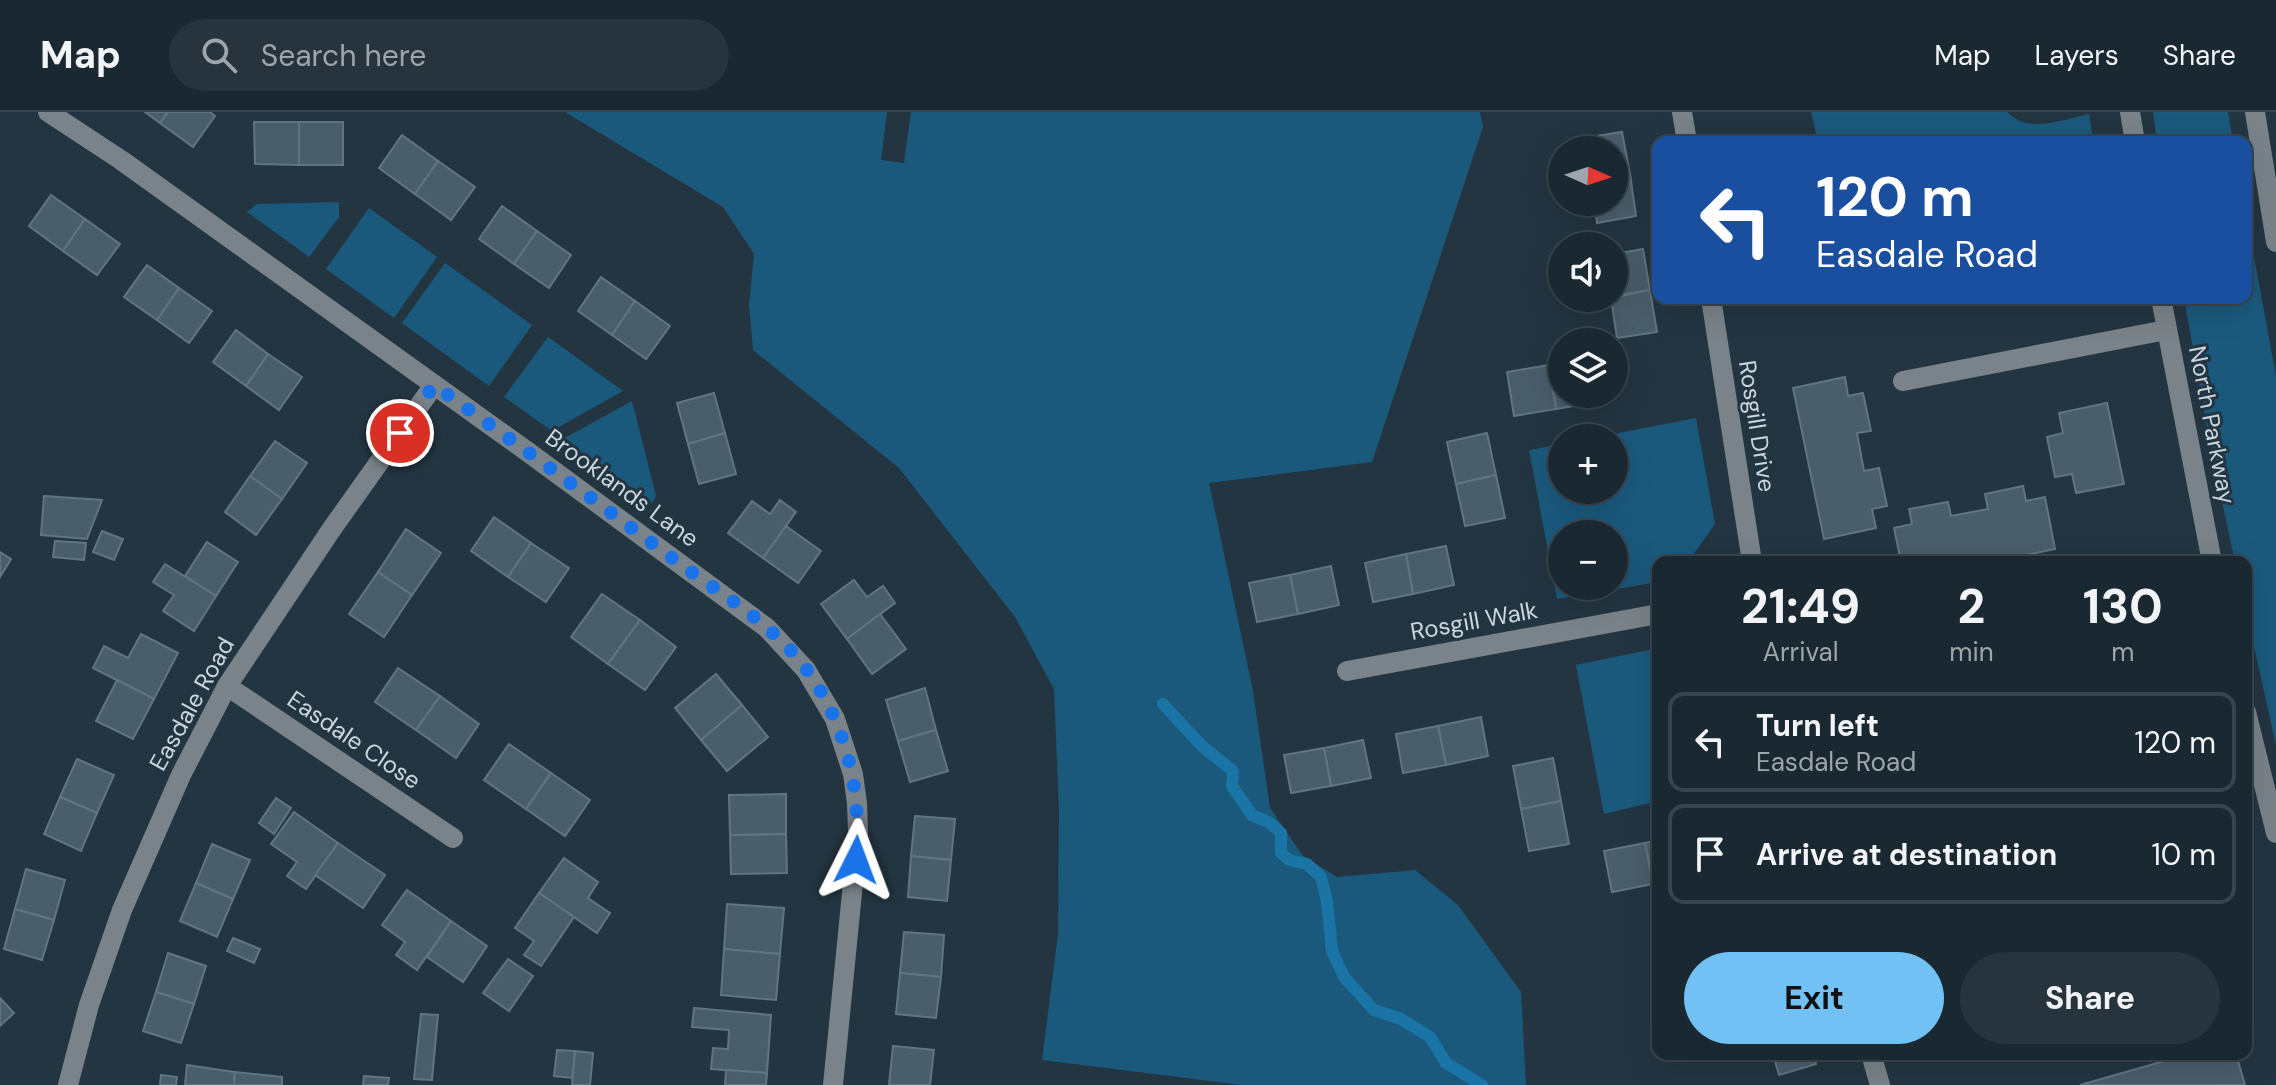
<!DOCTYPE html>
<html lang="en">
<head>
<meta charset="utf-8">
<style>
  body { margin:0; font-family:"DM Sans",sans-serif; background:#27343d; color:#f1f3f6; height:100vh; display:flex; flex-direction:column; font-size:30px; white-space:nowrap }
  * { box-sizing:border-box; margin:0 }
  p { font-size:26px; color:#9fa6ab }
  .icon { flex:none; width:44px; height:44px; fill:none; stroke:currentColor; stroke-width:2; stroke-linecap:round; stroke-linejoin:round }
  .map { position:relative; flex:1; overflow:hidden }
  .side { position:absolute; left:1652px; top:444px; width:600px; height:504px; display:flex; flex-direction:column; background:#1a2831; border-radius:16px; box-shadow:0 8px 32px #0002,0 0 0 2px #38444d }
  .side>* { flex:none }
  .hud { position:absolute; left:1652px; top:24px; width:600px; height:168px; border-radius:16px; box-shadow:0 8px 32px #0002,0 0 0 2px #38444d; background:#1a4fa0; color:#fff; overflow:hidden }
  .needle { width:52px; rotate:93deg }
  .controls { position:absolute; left:1548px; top:24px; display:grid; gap:16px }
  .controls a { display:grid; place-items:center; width:80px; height:80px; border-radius:50%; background:#1a2831; box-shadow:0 8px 32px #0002,0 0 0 2px #38444d; font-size:40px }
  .pin { position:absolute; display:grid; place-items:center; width:68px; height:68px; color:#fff; margin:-34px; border:4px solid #fff; border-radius:50%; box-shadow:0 2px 8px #0007 }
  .me { position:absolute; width:88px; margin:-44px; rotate:3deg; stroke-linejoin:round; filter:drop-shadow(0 0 6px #0008) }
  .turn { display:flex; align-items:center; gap:28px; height:168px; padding:0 32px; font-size:36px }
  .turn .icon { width:104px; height:104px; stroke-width:2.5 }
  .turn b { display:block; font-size:56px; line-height:68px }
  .eta { display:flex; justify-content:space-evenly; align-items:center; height:136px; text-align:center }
  .eta b { font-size:48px; font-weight:700; line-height:56px }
  .cta { display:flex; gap:16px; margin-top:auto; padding:16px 32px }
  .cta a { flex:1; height:92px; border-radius:48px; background:#71c1f5; color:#111; font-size:32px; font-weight:700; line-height:92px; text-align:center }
  .cta a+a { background:#27343d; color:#f1f3f6 }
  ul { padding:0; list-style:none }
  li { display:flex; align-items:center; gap:24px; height:100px; margin:0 16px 12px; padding:0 16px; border:4px solid #38444d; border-radius:16px }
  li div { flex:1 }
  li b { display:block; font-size:30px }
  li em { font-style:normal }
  header { display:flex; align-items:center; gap:48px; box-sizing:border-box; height:112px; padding:0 40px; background:#1a2831; border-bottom:2px solid #38444d }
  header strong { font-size:38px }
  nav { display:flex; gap:44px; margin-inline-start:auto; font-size:28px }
  .search { width:560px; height:72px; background:#27343d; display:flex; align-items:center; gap:20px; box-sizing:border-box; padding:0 28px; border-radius:44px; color:#9fa6ab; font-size:30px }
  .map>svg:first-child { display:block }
  .green { fill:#1b597c; fill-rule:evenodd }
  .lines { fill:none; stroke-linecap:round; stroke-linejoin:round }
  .stream { stroke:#1a75a6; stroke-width:12 }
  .building { fill:#4a5d6a; stroke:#617482; stroke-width:2 }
  .minor { stroke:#7a8389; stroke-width:20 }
  .route { stroke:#1a73e8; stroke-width:14; stroke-dasharray:0 25.2 }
  .labels { text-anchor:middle; stroke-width:6; stroke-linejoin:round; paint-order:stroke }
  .street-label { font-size:24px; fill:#cbd6de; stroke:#233541 }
</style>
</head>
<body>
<header>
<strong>Map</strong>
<div class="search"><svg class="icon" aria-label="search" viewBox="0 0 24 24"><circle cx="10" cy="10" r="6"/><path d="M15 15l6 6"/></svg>Search here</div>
<nav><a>Map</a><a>Layers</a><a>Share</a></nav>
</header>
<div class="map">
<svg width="2276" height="973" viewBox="0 0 2276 973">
  <rect width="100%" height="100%" fill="#233541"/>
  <g class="green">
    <polygon points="565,0 887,0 881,48 904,51 911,0 1480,0 1483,15 1372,350 1209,371 1253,579 1270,696 1303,744 1337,765 1415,758 1458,793 1521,880 1526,973 1242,973 1042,948 1058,822 1059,697 1054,577 1015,505 899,356 753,238 749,194 754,142 723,95"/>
    <path d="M1811 0H2007C2029 22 2061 8 2089 2L2092 22 2059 30H1810L1816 21Z"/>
    <polygon points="2153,0 2228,0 2233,30 2157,30"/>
    <polygon points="339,90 339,105 309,145 247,100 257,92"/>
    <polygon points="369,96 437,145 394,206 326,157"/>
    <polygon points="2246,102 2276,264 2276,633 2246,499 2246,450 2235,450 2211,338 2184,186 2246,186"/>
    <polygon points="445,151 532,213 489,274 402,211"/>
    <polygon points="548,225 623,279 552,319 504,285"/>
    <polygon points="632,289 656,384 652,391 563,327"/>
    <path d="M1696 306 1715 412 1688 450H1658V470L1557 487 1529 338 1562 332V378H1614V326H1593ZM1562 422H1614V474H1562Z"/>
    <polygon points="1658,536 1658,689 1604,702 1576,553"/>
  </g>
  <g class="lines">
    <polyline class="stream" points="1163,592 1202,634 1233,659 1232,674 1252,703 1270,711 1281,721 1281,741 1289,748 1307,752 1321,765 1327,789 1332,839 1344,865 1374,898 1401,907 1430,925 1446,951 1482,973"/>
  </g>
  <g class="building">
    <polygon points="145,0 168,0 160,11"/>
    <polygon points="168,0 210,0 215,4 193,35 160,11"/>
    <polygon points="254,10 299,10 299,53 255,52"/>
    <rect x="299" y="10" width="44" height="43"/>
    <polygon points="1622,20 1630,62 1614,65 1614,38 1585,38 1583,26"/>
    <polygon points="402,23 438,49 415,82 379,56"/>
    <polygon points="438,49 475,75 451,108 415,82"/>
    <polygon points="1630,62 1636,104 1597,111 1594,90 1614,90 1614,65"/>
    <polygon points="51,83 85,107 63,139 29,114"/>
    <polygon points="502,94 537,119 514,152 479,127"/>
    <polygon points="85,107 120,132 97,163 63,139"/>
    <polygon points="537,119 571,143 549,176 514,152"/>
    <polygon points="1643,137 1650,178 1614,184 1614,142"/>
    <polygon points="147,153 179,176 157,208 124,185"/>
    <polygon points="601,165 635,189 612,223 578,199"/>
    <polygon points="179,176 212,199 189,231 157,208"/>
    <polygon points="1650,178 1657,220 1617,226 1611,186"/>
    <polygon points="635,189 670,214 646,247 612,223"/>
    <polygon points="236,218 268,242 246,274 213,250"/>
    <polygon points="268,242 302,265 279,298 246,274"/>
    <polygon points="1562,251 1562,282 1597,282 1598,290 1556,297 1549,253"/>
    <polygon points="1549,253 1556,297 1514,304 1507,260"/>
    <polygon points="1845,265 1848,284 1863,281 1871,319 1857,321 1864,359 1879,356 1887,394 1872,397 1876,416 1824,427 1793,276"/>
    <polygon points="714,281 725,321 688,332 677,291"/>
    <polygon points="2107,291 2124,372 2076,381 2072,362 2055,365 2047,325 2063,321 2059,301"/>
    <polygon points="725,321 736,362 699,372 688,332"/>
    <polygon points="1487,321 1496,363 1456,372 1447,330"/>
    <polygon points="275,329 307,351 282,387 250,364"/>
    <polygon points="1496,363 1505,406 1465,414 1456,372"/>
    <polygon points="250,364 282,387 256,423 225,400"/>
    <polygon points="2023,374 2026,389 2045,385 2055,437 1991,450 1901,450 1894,416 1912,412 1909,397 1948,390 1951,404 1988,397 1985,382"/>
    <polygon points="44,384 102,388 87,427 41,423"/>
    <polygon points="780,388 796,400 763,446 728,421 752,389 770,402"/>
    <polygon points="494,405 531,431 508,465 471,439"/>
    <polygon points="786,414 821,439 798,471 763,446"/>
    <polygon points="406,417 441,441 412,483 378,460"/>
    <polygon points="102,419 123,427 114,448 93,440"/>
    <polygon points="55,429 86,431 84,448 53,445"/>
    <polygon points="207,430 238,450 216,484 185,464"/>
    <polygon points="531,431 569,456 546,490 508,465"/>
    <polygon points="1446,434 1454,473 1413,482 1406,442"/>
    <polygon points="0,440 11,447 0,465"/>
    <polygon points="1406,442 1413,482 1373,490 1365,451"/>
    <polygon points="165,452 216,484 194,519 163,499 174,483 153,470"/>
    <polygon points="1331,454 1339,493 1298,502 1290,463"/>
    <polygon points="378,460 412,483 384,525 349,502"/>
    <polygon points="1290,463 1298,502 1257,510 1249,471"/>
    <polygon points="854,468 867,485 883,474 895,491 847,527 821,492"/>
    <polygon points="602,482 640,508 608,552 571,525"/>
    <polygon points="880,502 906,537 872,562 847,527"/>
    <polygon points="640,508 676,535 645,578 608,552"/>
    <polygon points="141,522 178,541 154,587 93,556 104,534 128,546"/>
    <polygon points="398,556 440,584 416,618 375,590"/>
    <polygon points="716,562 742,593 701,628 675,596"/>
    <polygon points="117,568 154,587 133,627 96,609"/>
    <polygon points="925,576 936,618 898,629 886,588"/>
    <polygon points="440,584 479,612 456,646 416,618"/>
    <polygon points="742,593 768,625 727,659 701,628"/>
    <polygon points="1481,605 1488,644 1446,653 1438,614"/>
    <polygon points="1438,614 1446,653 1403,661 1396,622"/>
    <polygon points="936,618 948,659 910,670 898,629"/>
    <polygon points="1363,628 1371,666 1331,674 1324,636"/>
    <polygon points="509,632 551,661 526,697 484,668"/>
    <polygon points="1324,636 1331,674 1291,681 1284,643"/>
    <polygon points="1553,646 1561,689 1521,697 1513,654"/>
    <polygon points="77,647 114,663 97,701 60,685"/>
    <polygon points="551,661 590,688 565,724 526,697"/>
    <polygon points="786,682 786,722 730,723 729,683"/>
    <polygon points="60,685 97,701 81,739 44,722"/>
    <polygon points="276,686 291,696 274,722 259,711"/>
    <polygon points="1561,689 1569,732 1529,739 1521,697"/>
    <polygon points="294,700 338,731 306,777 287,764 297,750 271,732"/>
    <polygon points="915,704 955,707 951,748 911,744"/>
    <polygon points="786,722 787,761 731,762 730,723"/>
    <polygon points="1658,728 1658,771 1653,772 1645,731"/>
    <polygon points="338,731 385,763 363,796 315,763"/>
    <polygon points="1645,731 1653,772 1612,780 1604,739"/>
    <polygon points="212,732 250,748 233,787 196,771"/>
    <polygon points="911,744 951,748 947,789 908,785"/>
    <polygon points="564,746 598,770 588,786 610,801 597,821 539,781"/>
    <polygon points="26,757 65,768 54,808 15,797"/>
    <polygon points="196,771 233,787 217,825 180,809"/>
    <polygon points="407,778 451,809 417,858 396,843 405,830 382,813"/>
    <polygon points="539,781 574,805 541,854 524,843 534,829 515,816"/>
    <polygon points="727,792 784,796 780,842 724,837"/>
    <polygon points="15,797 54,808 42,848 4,837"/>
    <polygon points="451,809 487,834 463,870 427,845"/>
    <polygon points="904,820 944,823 941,865 900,861"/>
    <polygon points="233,826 260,837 254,851 227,839"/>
    <polygon points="724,837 780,842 776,888 721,883"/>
    <polygon points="168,841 206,854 194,892 156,880"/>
    <polygon points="508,847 533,864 509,899 483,881"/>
    <polygon points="900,861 941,865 936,906 896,902"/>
    <polygon points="156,880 194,892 181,931 143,919"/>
    <polygon points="0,886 14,901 0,914"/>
    <polygon points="694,896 771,903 767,961 711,957 713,936 728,937 729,918 692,915"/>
    <polygon points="421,902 438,903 432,968 414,967"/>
    <polygon points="893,934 934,938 930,973 889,973"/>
    <polygon points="557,938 575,939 573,966 554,964"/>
    <polygon points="575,939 593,941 590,973 572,973"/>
    <polygon points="1773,942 1813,942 1816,952 1779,963"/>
    <polygon points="2189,942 2236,942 2245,973 2080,973"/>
    <polygon points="187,953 235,960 234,973 185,973"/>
    <polygon points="726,958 767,961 766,973 725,973"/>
    <polygon points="235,960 282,965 282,973 234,973"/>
    <polygon points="161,963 177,965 176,973 160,973"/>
    <polygon points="364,964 389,966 388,973 363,973"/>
  </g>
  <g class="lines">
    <g class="minor">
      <polyline points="48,0 121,48 528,340 767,516 806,558 835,607 853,662 857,691 858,720 833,973"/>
      <polyline points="1682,0 1687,30"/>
      <polyline points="2130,0 2135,30"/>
      <polyline points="2255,0 2276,130"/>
      <polyline points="1711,186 1752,450"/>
      <polyline points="2161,186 2212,450"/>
      <polyline points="1903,269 2166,218"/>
      <polyline points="1347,559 1658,502"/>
      <polyline points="227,574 453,726"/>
      <polyline points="2246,600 2276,721"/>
      <polyline points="1871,942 1880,973"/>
      <polyline points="68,973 89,893 122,798 181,663 227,574 331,418 434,273"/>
    </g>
  </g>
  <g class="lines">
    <path class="route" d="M400 321 434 273C516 331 596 389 676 449 721 482 773 512 807 558 847 614 862 680 856 748"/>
  </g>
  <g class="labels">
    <g class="street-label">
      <text transform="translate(2212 313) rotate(79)" y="8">North Parkway</text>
      <text transform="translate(1757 314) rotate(81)" y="8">Rosgill Drive</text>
      <text transform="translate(622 376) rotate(36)" y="8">Brooklands Lane</text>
      <text transform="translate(1474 509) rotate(-10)" y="8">Rosgill Walk</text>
      <text transform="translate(192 592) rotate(-61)" y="8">Easdale Road</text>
      <text transform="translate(354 628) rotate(34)" y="8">Easdale Close</text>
    </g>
  </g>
</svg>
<div class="controls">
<a><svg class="needle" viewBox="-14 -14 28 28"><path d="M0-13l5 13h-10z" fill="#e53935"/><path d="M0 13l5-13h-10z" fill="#9fa6ab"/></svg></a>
<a><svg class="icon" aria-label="sound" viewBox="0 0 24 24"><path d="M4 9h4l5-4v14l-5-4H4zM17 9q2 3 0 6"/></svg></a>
<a><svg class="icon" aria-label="layers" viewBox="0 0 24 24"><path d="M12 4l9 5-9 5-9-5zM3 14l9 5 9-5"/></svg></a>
<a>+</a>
<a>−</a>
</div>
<div class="pin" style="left:400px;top:321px;background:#d93025"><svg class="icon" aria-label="arrive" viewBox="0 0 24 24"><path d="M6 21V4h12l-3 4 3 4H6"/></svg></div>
<svg class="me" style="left:856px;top:748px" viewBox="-20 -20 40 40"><path d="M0-17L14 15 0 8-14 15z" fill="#1a73e8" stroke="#fff" stroke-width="4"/></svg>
<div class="hud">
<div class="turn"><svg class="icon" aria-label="left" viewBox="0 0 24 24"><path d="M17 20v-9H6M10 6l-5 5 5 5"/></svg><div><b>120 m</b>Easdale Road</div></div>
</div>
<section class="side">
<div class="eta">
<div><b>21:49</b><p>Arrival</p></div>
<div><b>2</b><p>min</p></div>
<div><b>130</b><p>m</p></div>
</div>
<ul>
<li><svg class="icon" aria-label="left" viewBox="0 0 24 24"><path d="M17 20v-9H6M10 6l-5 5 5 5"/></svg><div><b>Turn left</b><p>Easdale Road</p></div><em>120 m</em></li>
<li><svg class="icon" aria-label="arrive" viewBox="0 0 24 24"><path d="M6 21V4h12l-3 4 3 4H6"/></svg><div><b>Arrive at destination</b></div><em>10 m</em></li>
</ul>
<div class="cta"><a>Exit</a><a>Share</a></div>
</section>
</div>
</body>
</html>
